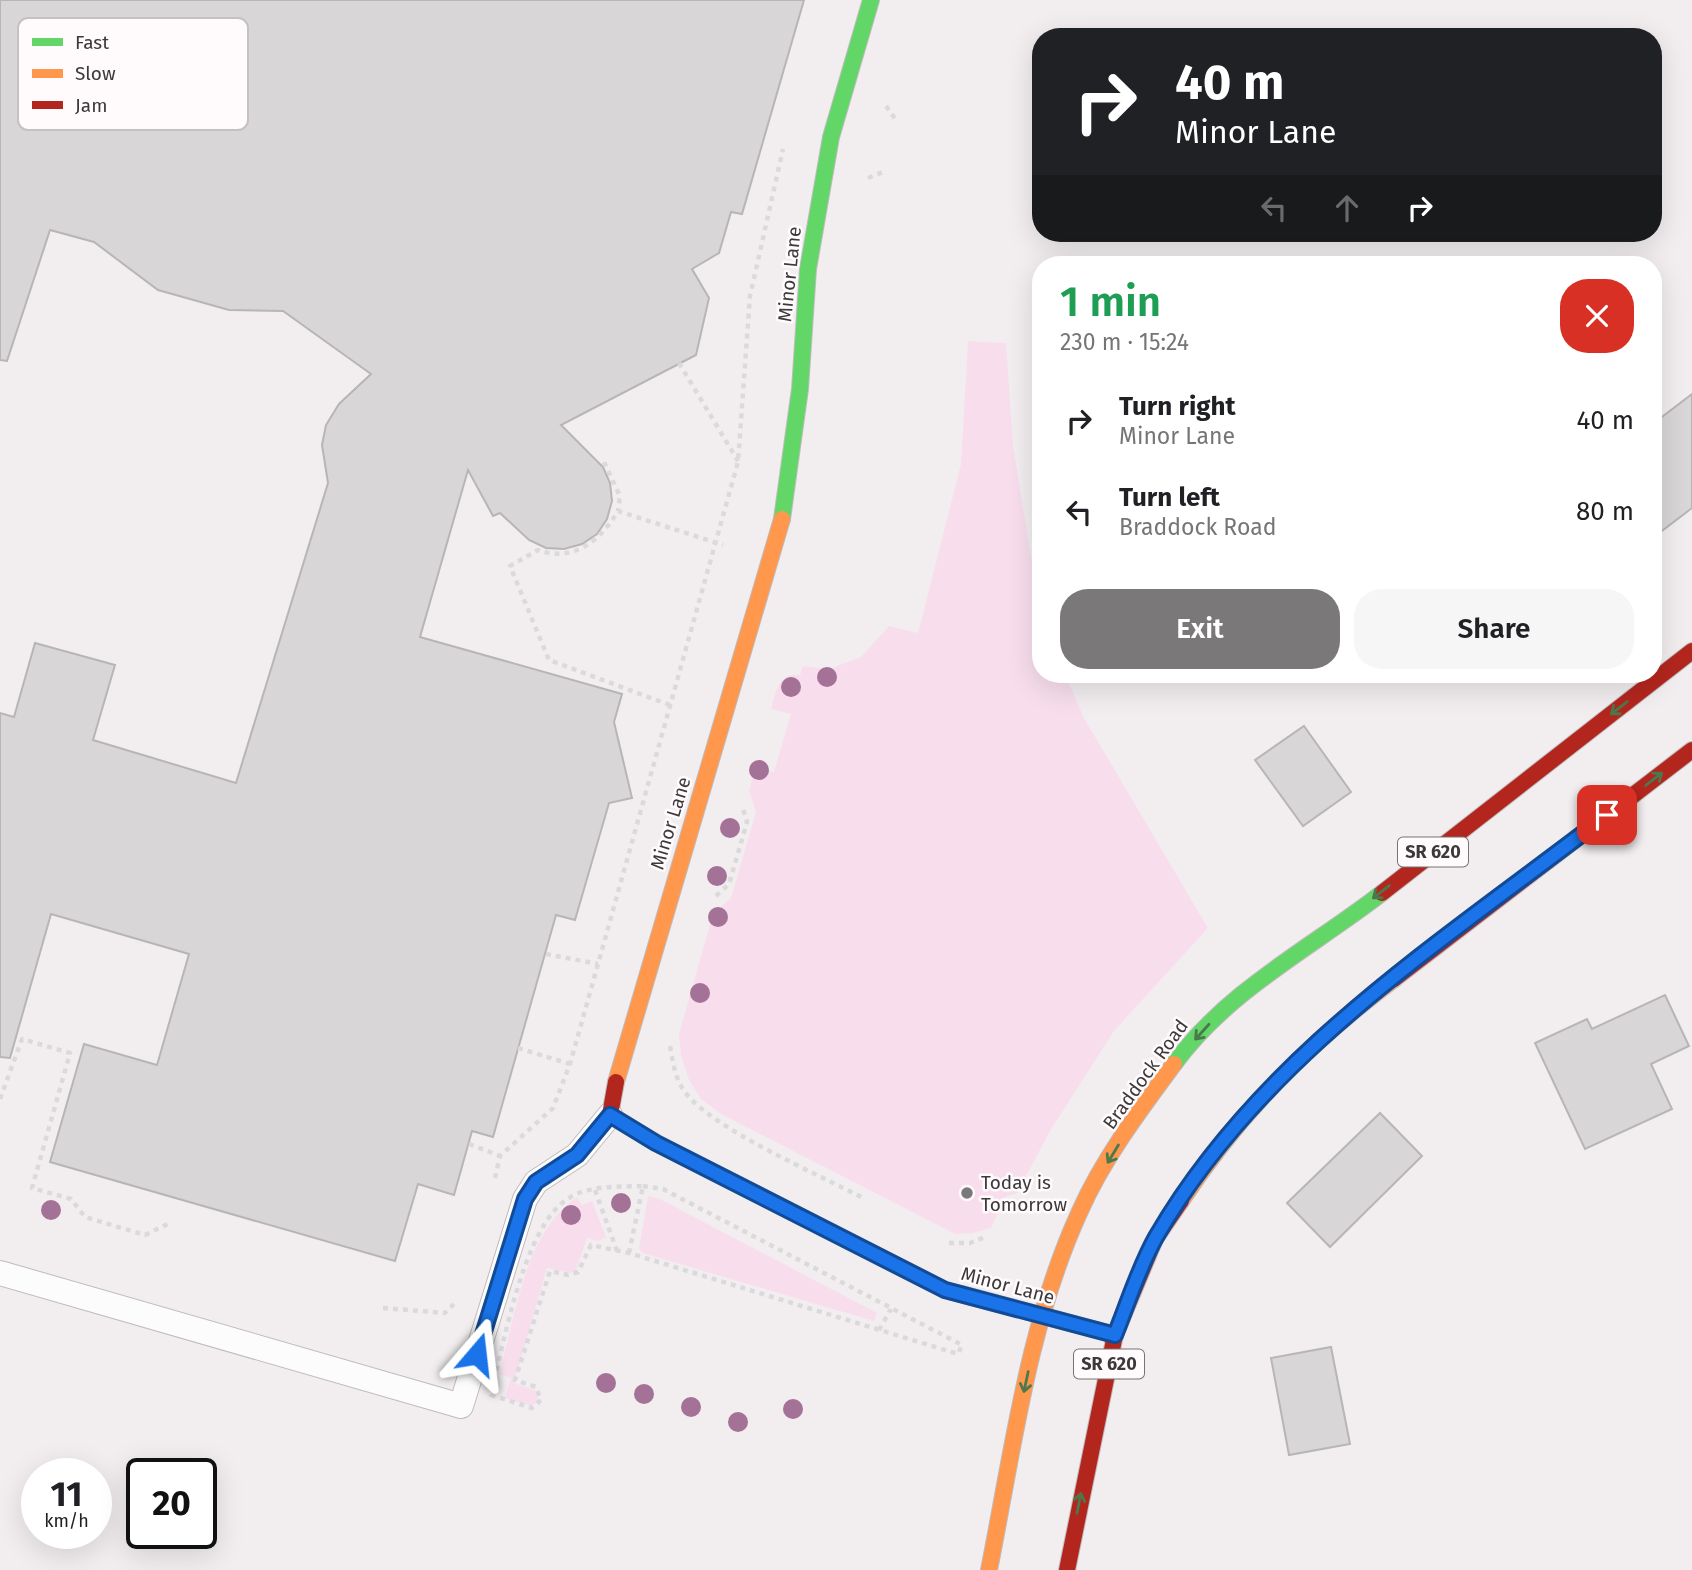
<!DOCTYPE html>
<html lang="en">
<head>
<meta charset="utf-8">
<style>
  body { margin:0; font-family:"Fira Sans",sans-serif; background:#f6f6f6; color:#202124; height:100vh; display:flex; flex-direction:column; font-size:26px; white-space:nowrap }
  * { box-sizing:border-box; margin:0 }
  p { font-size:23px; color:#757577 }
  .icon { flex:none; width:38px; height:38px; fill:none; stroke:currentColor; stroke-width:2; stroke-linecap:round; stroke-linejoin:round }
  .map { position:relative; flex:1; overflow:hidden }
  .sheet { position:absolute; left:1032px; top:256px; width:630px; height:427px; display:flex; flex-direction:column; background:#fff; border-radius:28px; box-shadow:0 7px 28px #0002 }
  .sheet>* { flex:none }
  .hud { position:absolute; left:1032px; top:28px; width:630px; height:214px; border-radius:28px; box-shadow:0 7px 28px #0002; background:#202124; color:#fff; overflow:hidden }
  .speed { position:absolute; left:21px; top:1458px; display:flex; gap:14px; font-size:35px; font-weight:700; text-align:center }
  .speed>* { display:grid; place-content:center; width:91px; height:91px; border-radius:50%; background:#fff; box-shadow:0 7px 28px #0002; line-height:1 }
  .speed small { font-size:18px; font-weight:400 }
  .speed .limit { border:4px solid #111; border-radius:10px; background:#fff; color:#111 }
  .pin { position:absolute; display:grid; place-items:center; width:60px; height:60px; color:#fff; margin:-30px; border-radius:14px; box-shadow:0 4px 10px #0006 }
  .me { position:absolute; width:77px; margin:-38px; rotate:17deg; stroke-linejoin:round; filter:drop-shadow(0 0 5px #0008) }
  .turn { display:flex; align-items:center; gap:24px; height:147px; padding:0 28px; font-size:32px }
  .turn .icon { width:91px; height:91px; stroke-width:2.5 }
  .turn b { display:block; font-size:49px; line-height:60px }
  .lanes { display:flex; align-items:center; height:66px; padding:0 28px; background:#0003; justify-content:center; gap:35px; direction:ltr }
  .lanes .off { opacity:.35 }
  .round { display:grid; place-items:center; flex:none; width:74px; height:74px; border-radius:28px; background:#f6f6f6 }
  .overview { display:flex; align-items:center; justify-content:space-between; height:119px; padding:0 28px }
  h1 { font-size:42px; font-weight:600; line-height:52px; color:#1e9e55 }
  .action { display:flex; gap:14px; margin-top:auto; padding:14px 28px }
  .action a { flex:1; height:80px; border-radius:28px; background:#7b787a; color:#fff; font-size:28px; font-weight:600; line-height:80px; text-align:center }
  .action a+a { background:#f6f6f6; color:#202124 }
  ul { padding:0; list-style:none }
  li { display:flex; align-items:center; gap:21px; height:91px; padding:0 28px }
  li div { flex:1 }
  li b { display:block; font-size:26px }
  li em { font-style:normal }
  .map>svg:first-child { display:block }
  .green { fill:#f8deed }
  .building { fill:#d8d6d7; stroke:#b7b5b6; stroke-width:2 }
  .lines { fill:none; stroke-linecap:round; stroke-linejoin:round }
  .lane-casing { stroke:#bfbcbe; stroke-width:26 }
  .fast-casing { stroke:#bfbcbe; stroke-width:18 }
  .slow-casing { stroke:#bfbcbe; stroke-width:18 }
  .jam-casing { stroke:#bfbcbe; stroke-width:18 }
  .path { stroke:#dbdadb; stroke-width:4.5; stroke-dasharray:5 5; stroke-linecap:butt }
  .lane { stroke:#fdfcfd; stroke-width:24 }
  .fast { stroke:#63d668; stroke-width:16 }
  .slow { stroke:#ff974d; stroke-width:16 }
  .jam { stroke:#b3261e; stroke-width:16 }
  .tree { fill:#a47197 }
  .oneway { stroke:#4b784c }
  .route-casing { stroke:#114b97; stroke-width:18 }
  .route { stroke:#1a73e8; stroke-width:12 }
  .poi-dot { fill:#7b787a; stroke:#fffbfd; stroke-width:2.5 }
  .labels { text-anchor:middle; stroke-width:5; stroke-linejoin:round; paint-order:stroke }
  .shield { fill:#fffbfd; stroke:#767374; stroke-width:2 }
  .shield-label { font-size:18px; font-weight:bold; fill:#3b393a }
  .street-label { font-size:19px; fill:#3b393a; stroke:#fffbfd }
  .poi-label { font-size:19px; fill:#3b393a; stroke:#fffbfd; text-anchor:start }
  .key { fill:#fffbfd; stroke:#c4c1c2; stroke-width:2 }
  .key-label { font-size:19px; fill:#3b393a }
</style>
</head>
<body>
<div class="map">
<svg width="1692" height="1570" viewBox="0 0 1692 1570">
  <rect width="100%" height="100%" fill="#f2eef0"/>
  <g class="green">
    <path d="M968 341 1006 343 1013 446 1041 617V674H1065L1084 718 1208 928 1114 1031 1050 1131 1017 1193 1005 1197 991 1228 973 1233 955 1234 721 1114 701 1099 689 1080 681 1056 679 1034 713 914 731 898 756 812 749 791 755 767 774 772 791 714 771 709C776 691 778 673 800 675L803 666 829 669 861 657 889 626 918 633 961 464Z"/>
    <polygon points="648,1196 660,1199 877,1313 874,1321 642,1253 639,1248"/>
    <path d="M577 1197 582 1205 592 1201 606 1237 598 1241 587 1238 576 1271 569 1273 547 1268 514 1383 537 1391 538 1401 532 1406 505 1398 511 1378 499 1374C516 1315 524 1233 577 1197Z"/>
  </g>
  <g class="building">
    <polygon points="0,0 804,0 742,214 731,212 719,253 692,269 709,298 696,355 561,425 603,467 610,483 612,501 607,519 597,534 582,544 564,549 546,548 529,540 500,513 493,516 468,470 420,637 622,694 614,722 632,798 609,803 575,920 556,915 493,1137 472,1131 454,1195 418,1184 395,1261 50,1162 84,1044 157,1065 189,954 51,914 10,1058 0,1057 0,713 14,717 35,643 115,665 93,740 236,783 328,483 322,445 326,425 339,404 371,374 283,311 229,310 158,290 94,242 50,230 7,361 0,360"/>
    <polygon points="1692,394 1692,508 1654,537 1654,423"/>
    <polygon points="1304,726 1351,792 1303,826 1255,760"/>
    <polygon points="1665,995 1689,1046 1651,1064 1672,1109 1585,1149 1535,1043 1587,1019 1592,1029"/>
    <polygon points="1380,1113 1422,1156 1330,1247 1287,1203"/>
    <polygon points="1331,1347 1350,1444 1289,1455 1271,1358"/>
  </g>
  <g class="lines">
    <defs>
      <polyline id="lane" points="0,1273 461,1406 525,1199 536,1182 577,1155 610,1115"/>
      <g id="fast">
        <polyline points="782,519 800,389 808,269 831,137 871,0"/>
        <path d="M1174 1064C1228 990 1311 948 1382 893"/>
        <polyline points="961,1294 1115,1335"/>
      </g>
      <g id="slow">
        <polyline points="616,1082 782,519"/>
        <path d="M1181 1201C1241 1111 1308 1044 1394 979"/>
        <path d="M989 1570C1013 1450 1028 1324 1080 1211 1103 1159 1140 1110 1174 1064"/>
      </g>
      <g id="jam">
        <polyline points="1382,893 1692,651"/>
        <polyline points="1394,979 1692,750"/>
        <polyline points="616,1082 610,1115 656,1143 945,1290 961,1294"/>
        <polyline points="1067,1570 1115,1335 1155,1239 1181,1201"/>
      </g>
    </defs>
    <use href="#lane" class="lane-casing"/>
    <use href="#fast" class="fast-casing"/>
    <use href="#slow" class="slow-casing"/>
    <use href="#jam" class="jam-casing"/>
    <g class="path">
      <polyline points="886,106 896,120"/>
      <polyline points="868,178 883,172"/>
      <polyline points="679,363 738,461"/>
      <polyline points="604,462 620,496 618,511"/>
      <path d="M670 705 549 660 510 566 538 550C573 563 601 540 618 511L723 545"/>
      <polyline points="716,896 729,884 747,822 742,805"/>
      <polyline points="546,954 598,964"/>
      <path d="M670 1046C673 1063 675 1079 685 1092 712 1129 820 1175 863 1198"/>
      <polyline points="518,1048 570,1064"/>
      <polyline points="0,1099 22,1039 70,1053 32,1188 71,1199 85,1217 145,1235 172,1222"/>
      <polyline points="469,1144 500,1156"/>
      <polyline points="495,1178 500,1156 553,1108 570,1064 598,964 738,462 750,296 783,149"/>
      <path d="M643 1186 663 1189 962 1345 958 1354 629 1253 591 1245 578 1272 568 1275 550 1271 515 1380 536 1387 541 1400 532 1408 491 1395C504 1344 523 1226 569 1198 589 1185 620 1187 643 1186Z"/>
      <polyline points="595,1190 617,1251"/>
      <polyline points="949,1243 970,1243 985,1237"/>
      <polyline points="629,1253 643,1186"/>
      <polyline points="383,1308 445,1313 454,1304"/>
      <polyline points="879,1330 891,1309"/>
    </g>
    <use href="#lane" class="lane"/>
    <use href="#fast" class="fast"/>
    <use href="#slow" class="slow"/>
    <use href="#jam" class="jam"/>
  </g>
  <g class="tree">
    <circle cx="827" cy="677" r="10"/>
    <circle cx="791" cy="687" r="10"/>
    <circle cx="759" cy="770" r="10"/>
    <circle cx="730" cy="828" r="10"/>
    <circle cx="717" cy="876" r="10"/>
    <circle cx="718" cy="917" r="10"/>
    <circle cx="700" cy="993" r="10"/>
    <circle cx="621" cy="1203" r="10"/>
    <circle cx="51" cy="1210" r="10"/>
    <circle cx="571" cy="1215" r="10"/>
    <circle cx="606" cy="1383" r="10"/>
    <circle cx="644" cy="1394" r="10"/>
    <circle cx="691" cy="1407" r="10"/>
    <circle cx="793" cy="1409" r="10"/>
    <circle cx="738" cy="1422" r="10"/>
  </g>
  <defs><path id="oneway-shaft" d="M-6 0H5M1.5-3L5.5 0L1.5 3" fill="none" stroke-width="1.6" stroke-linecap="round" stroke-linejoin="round" transform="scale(1.75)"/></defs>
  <g class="oneway">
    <use href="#oneway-shaft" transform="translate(1619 708) rotate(142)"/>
    <use href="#oneway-shaft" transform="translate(1654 779) rotate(-38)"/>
    <use href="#oneway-shaft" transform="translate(1381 892) rotate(142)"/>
    <use href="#oneway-shaft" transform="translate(1202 1032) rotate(132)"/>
    <use href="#oneway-shaft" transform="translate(1113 1154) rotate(121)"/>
    <use href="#oneway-shaft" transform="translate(1026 1382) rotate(102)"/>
    <use href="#oneway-shaft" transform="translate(1079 1503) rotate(-79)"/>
  </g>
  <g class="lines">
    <defs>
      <path id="route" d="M477 1354 525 1199 536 1182 577 1155 610 1115 656 1143 945 1290 1115 1335C1128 1303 1139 1267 1156 1237 1261 1055 1445 940 1607 815"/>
    </defs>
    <use href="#route" class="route-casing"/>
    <use href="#route" class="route"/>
  </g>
  <circle class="poi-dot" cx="967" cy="1193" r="7"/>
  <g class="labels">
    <g class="shield">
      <rect x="1398" y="837.5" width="70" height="29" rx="5"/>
      <rect x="1074" y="1349.5" width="70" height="29" rx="5"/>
    </g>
    <g class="shield-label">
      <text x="1433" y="858">SR 620</text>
      <text x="1109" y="1370">SR 620</text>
    </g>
    <g class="street-label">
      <text transform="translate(789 274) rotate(-84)" y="7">Minor Lane</text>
      <text transform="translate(670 823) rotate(-73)" y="7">Minor Lane</text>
      <text transform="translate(1145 1074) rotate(-54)" y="7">Braddock Road</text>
      <text transform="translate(1008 1285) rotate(15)" y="7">Minor Lane</text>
    </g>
    <g class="poi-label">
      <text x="981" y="1189">Today is<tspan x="981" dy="22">Tomorrow</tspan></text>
    </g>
  </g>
  <rect x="18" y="18" width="230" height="112" rx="10" class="key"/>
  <rect x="32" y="38" width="31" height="8" fill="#63d668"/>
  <rect x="32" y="69" width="31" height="9" fill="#ff974d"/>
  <rect x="32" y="101" width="31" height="8" fill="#b3261e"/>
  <g class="key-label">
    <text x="75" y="49">Fast</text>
    <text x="75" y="80">Slow</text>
    <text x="75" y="112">Jam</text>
  </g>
</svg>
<div class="speed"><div>11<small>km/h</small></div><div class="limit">20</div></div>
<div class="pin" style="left:1607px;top:815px;background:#d93025"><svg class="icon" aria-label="arrive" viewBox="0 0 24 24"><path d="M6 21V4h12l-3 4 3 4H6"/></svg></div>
<svg class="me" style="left:477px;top:1354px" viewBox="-20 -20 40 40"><path d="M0-17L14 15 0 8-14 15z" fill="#1a73e8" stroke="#fff" stroke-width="4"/></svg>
<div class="hud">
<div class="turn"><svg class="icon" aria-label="right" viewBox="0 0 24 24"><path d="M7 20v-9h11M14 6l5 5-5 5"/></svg><div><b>40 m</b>Minor Lane</div></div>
<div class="lanes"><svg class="icon off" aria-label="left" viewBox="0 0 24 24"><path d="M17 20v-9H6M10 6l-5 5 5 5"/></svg><svg class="icon off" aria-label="ahead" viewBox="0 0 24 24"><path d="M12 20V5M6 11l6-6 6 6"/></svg><svg class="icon" aria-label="right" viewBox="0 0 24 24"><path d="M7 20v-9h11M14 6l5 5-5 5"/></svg></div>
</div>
<section class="sheet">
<div class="overview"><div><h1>1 min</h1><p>230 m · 15:24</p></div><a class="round" style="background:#d93025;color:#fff"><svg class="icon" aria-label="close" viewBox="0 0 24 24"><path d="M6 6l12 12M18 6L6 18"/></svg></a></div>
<ul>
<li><svg class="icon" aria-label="right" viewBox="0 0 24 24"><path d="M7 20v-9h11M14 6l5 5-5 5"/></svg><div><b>Turn right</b><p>Minor Lane</p></div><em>40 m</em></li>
<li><svg class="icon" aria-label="left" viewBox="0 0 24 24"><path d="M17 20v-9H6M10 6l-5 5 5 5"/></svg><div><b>Turn left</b><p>Braddock Road</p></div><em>80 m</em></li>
</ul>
<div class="action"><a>Exit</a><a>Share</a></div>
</section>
</div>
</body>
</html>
